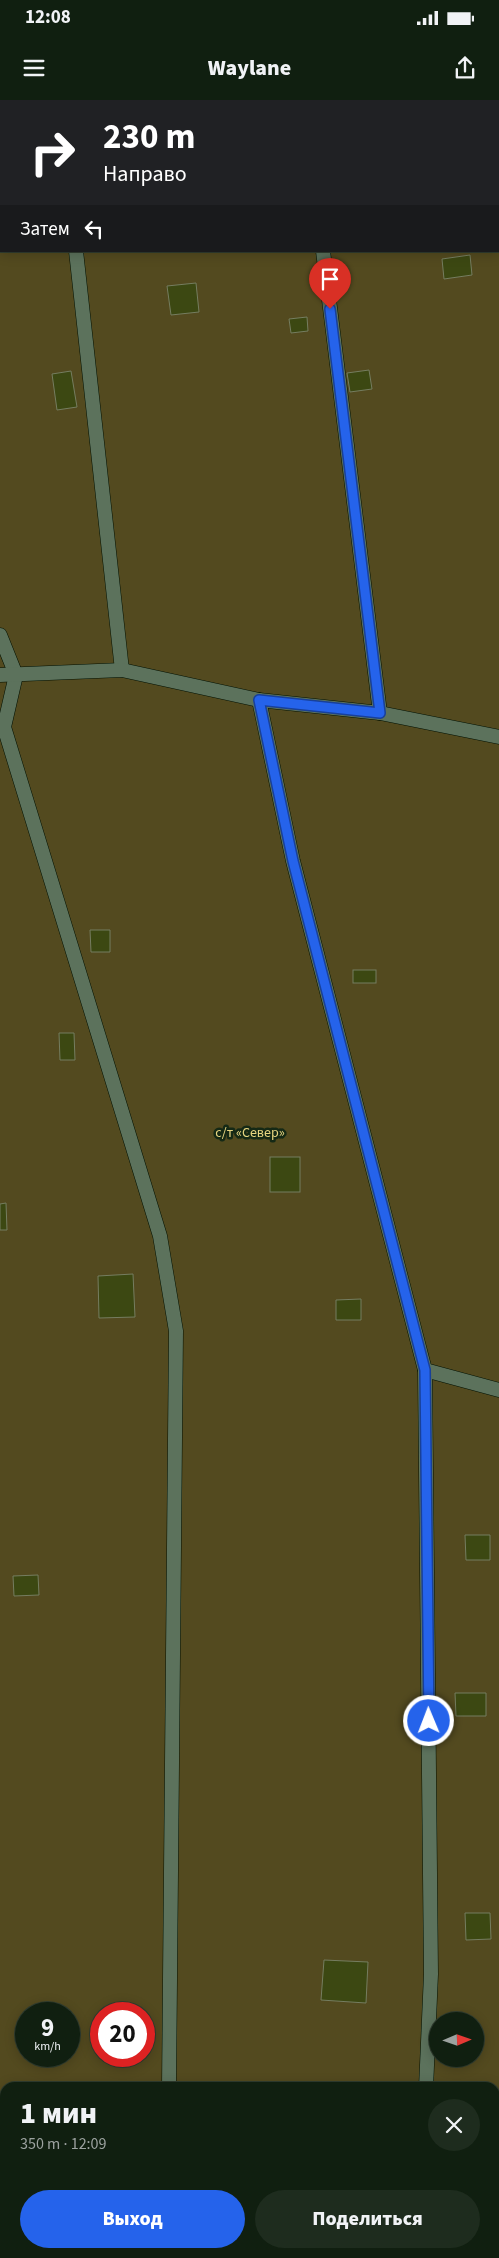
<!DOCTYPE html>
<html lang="ru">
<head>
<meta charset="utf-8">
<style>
  body { margin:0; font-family:"Source Sans 3",sans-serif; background:#1e2c1e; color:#f1f3f6; height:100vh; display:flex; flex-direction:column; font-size:19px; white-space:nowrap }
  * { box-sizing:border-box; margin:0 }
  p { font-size:16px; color:#9ca29f }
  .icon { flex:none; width:28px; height:28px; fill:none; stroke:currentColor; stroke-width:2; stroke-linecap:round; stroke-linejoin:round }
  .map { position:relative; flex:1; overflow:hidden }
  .side { position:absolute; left:0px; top:1982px; width:500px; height:176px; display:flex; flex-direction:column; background:#101f10; border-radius:15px 15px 0 0; box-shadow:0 2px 12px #0003,0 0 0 1px #303d30 }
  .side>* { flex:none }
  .top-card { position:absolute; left:0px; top:0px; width:500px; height:152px; box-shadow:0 2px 12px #0003,0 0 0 1px #303d30; background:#202124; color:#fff; overflow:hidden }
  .needle { width:32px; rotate:88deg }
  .tools { position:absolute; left:429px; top:1912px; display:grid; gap:10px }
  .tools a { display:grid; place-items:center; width:55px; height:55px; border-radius:50%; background:#101f10; box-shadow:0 2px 12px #0003,0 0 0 1px #303d30; font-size:25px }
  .speed { position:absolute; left:15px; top:1902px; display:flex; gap:10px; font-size:25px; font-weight:700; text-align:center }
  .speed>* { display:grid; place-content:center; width:65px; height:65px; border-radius:50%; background:#101f10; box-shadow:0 2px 12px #0003,0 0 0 1px #303d30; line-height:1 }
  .speed small { font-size:12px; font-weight:400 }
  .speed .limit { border:8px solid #d22; background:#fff; color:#111 }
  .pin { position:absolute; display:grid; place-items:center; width:42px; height:42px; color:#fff; margin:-51px -21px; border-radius:50% 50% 50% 0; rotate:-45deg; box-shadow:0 0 5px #0007 }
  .pin .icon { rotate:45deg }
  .me { position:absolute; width:55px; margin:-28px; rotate:359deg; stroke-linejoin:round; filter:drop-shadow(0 0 4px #0008) }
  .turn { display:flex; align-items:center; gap:18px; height:105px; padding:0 20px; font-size:22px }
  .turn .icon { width:65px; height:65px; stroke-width:2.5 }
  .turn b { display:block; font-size:35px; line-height:42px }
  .then { display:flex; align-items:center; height:48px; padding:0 20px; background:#0003; gap:10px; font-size:19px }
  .round { display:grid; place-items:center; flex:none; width:52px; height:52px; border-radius:26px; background:#1e2c1e }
  .headline { display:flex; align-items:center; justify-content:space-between; height:85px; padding:0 20px }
  h1 { font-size:30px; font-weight:800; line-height:38px }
  .cta { display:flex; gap:10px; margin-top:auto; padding:10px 20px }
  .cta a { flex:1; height:58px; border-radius:30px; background:#2563eb; color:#fff; font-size:20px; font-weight:800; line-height:58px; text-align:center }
  .cta a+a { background:#1e2c1e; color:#f1f3f6 }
  .status { display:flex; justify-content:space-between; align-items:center; height:35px; padding:0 25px; background:#101f10; direction:ltr }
  .status svg { height:14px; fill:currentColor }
  header { display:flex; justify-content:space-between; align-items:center; height:65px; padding:0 20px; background:#101f10; font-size:22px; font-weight:800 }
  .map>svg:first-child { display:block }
  .green { fill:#534a1f; fill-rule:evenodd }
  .building { fill:#3c4812; stroke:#757d60 }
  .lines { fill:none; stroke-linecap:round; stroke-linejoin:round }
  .service-casing { stroke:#021102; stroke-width:15 }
  .service { stroke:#5c725c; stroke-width:14 }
  .route-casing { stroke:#184099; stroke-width:12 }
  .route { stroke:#2563eb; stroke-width:9 }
  .labels { text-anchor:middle; stroke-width:5; stroke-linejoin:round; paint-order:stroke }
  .park-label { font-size:14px; fill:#e7d580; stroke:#152915 }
</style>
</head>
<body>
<div class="status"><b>12:08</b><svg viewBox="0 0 49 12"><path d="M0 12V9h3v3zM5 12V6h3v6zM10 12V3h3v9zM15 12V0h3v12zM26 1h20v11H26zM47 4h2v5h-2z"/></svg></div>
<header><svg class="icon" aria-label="menu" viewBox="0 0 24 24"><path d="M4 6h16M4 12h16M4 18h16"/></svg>Waylane<svg class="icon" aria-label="share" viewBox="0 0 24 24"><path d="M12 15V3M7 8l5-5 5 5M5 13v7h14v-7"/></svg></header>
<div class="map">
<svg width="499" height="2158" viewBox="0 0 499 2158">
  <rect width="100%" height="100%" fill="#152915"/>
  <path class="green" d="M0 0H499V2158H0ZM1 1H499V151H1ZM26 1914H69V1956H26ZM101 1914H144V1956H101ZM438 1921H475V1959H438ZM5 1988H495V2154H5Z"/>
  <g class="building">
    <polygon points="470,155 472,175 444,179 442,159"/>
    <polygon points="196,183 199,212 171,215 167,186"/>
    <polygon points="307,217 308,231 291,233 289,219"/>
    <polygon points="369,270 372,289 350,292 347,273"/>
    <polygon points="71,271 77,307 57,310 52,274"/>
    <polygon points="90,830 110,830 110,852 91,852"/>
    <rect x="353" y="870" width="23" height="13"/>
    <polygon points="59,933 74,933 75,960 60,960"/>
    <rect x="270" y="1057" width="30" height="35"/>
    <polygon points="6,1103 7,1130 0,1130 0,1104"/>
    <polygon points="133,1174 135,1217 99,1218 98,1176"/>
    <polygon points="361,1199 361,1220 336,1220 336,1200"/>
    <polygon points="465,1435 490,1435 490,1460 466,1460"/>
    <polygon points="38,1475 39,1495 14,1496 13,1476"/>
    <polygon points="455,1593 486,1593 486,1616 456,1616"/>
    <polygon points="465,1813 490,1813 491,1839 466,1840"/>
    <polygon points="324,1860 368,1862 366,1903 321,1900"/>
  </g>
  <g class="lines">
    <defs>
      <g id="service">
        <polyline points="55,0 55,1"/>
        <polyline points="305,0 305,1"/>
        <polyline points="76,151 122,570"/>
        <polyline points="323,151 380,613"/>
        <polyline points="0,535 16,575 4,627 160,1136 176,1231 169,1988"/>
        <polyline points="0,575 122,570 259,600 380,613 499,637"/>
        <polyline points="259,600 293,761 425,1270 431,1874 426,1988"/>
        <polyline points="425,1270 499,1290"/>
        <polyline points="145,2158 146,2154"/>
        <polyline points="417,2158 417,2154"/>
      </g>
    </defs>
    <use href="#service" class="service-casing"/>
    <use href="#service" class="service"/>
  </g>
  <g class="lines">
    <defs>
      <polyline id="route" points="330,209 380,613 259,600 293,761 425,1270 429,1621"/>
    </defs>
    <use href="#route" class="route-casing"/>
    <use href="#route" class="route"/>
  </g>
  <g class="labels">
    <g class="park-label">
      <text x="250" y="1037">с/т «Север»</text>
    </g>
  </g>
</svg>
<div class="tools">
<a><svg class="needle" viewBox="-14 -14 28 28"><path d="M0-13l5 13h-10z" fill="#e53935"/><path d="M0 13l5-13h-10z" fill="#9ca29f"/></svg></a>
</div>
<div class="speed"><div>9<small>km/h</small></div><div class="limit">20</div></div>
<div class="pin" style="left:330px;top:209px;background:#d93025"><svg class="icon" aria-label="arrive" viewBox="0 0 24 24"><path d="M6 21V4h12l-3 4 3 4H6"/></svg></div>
<svg class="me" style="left:429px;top:1621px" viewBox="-20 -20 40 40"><circle r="17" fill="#2563eb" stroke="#fff" stroke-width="3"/><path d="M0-11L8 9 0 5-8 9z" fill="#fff"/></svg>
<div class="top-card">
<div class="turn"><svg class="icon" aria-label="right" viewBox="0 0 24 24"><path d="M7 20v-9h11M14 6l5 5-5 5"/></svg><div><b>230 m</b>Направо</div></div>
<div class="then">Затем<svg class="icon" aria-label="left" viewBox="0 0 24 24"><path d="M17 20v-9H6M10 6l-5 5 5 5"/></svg></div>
</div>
<section class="side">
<div class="headline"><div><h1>1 мин</h1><p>350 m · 12:09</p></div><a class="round"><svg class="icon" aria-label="close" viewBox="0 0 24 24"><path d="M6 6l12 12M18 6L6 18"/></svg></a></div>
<div class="cta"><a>Выход</a><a>Поделиться</a></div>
</section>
</div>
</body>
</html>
